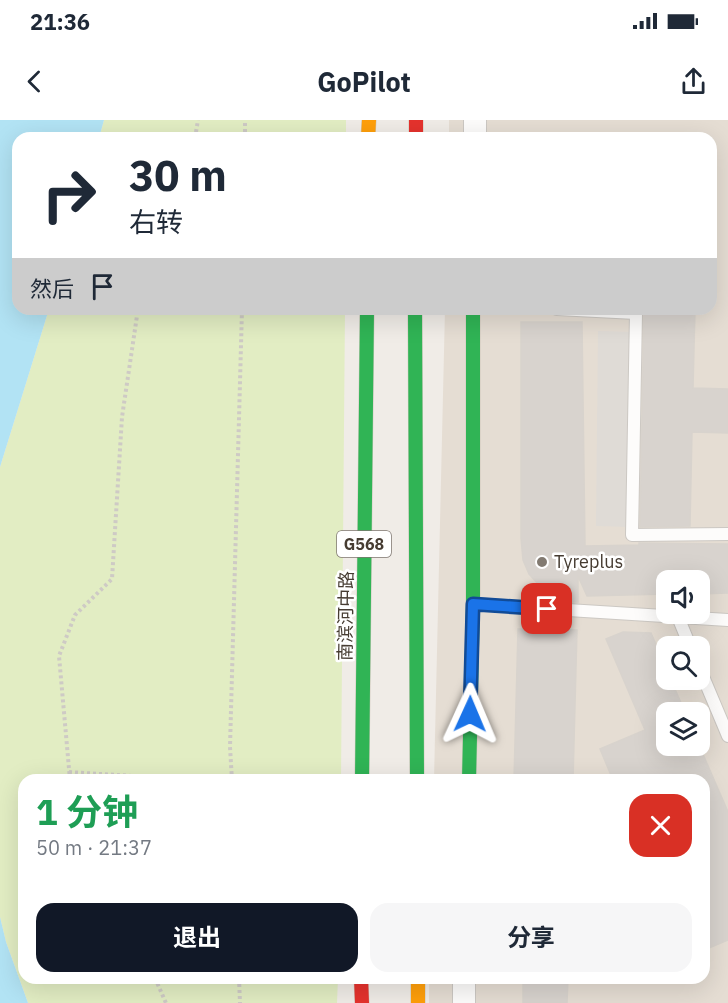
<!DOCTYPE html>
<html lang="zh">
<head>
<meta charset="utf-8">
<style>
  body { margin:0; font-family:"IBM Plex Sans","Noto Sans SC",sans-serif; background:#f6f6f7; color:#1f2937; height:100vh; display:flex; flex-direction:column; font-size:22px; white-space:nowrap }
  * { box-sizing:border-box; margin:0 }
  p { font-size:20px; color:#747a83 }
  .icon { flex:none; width:33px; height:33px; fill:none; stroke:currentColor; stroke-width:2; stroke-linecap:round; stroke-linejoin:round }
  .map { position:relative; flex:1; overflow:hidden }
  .side { position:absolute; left:18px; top:654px; width:692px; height:210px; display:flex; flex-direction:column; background:#fff; border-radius:18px; box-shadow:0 6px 24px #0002 }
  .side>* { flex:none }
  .top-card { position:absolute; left:12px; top:12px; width:705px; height:183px; border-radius:18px; box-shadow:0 6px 24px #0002; background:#fff; color:#1f2937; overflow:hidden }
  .tools { position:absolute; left:656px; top:450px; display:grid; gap:12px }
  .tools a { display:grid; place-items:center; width:54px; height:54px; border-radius:12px; background:#fff; box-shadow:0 6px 24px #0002; font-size:30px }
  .pin { position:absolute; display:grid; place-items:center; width:51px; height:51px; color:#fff; margin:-26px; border-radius:12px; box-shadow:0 3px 9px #0006 }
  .me { position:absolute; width:66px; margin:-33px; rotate:1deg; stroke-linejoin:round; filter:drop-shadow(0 0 4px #0008) }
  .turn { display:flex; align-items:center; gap:21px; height:126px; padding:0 18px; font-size:27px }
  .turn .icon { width:78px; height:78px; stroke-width:2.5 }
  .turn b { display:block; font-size:42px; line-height:51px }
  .then { display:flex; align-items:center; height:57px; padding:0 18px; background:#0003; gap:12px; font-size:22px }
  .round { display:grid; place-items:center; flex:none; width:63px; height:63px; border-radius:18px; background:#f6f6f7 }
  .overview { display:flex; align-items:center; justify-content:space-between; height:102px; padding:0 18px }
  h1 { font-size:36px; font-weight:700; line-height:45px; color:#1e9e55 }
  .action { display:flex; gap:12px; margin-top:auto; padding:12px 18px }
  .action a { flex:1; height:69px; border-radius:18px; background:#111827; color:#fff; font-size:24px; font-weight:700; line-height:69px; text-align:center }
  .action a+a { background:#f6f6f7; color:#1f2937 }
  .status { display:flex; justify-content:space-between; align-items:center; height:42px; padding:0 30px; background:#fff; direction:ltr }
  .status svg { height:16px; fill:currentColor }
  header { display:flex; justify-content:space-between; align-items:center; height:78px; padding:0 18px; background:#fff; font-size:27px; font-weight:700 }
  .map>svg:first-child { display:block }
  .residential { fill:#e5ddd3; fill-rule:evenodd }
  .green { fill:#e2edc3 }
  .parking { fill:#dfdbd6 }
  .water { fill:#b2e3f4 }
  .building { fill:#d8d3ce; stroke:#d8d3cd; stroke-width:1.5 }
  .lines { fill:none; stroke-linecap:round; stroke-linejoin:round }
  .lane-casing { stroke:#ccc8c3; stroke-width:14 }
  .street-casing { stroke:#ccc8c3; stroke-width:24 }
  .fast-casing { stroke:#d1c9be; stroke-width:15 }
  .slow-casing { stroke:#d1c9be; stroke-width:15 }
  .jam-casing { stroke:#d1c9be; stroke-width:15 }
  .path { stroke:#cecac5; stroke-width:4; stroke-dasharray:3 3; stroke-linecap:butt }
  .lane { stroke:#fdfcfb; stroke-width:12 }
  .street { stroke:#fdfcfb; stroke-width:22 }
  .fast { stroke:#30b455; stroke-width:14 }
  .slow { stroke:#ff9f0a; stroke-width:14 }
  .jam { stroke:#e5322d; stroke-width:14 }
  .route-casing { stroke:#114b97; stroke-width:15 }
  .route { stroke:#1a73e8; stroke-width:10 }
  .poi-dot { fill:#827a71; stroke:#fff; stroke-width:2 }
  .labels { text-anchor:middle; stroke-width:5; stroke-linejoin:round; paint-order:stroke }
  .shield { fill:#fff; stroke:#7e7670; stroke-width:1.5 }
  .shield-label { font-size:16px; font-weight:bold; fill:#463c32 }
  .poi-label { font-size:18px; fill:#463c32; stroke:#fff; text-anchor:start }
  .street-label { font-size:18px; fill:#463c32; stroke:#fff }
</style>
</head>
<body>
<div class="status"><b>21:36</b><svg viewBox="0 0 49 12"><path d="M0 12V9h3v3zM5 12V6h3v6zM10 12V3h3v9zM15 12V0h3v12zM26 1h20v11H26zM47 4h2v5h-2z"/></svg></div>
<header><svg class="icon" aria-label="back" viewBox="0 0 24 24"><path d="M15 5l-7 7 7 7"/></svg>GoPilot<svg class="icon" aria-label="share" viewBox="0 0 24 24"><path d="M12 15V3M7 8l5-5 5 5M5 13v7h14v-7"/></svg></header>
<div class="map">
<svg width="728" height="883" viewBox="0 0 728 883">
  <rect width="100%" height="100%" fill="#f0ece7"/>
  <path class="residential" d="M449 0H728V883H429V858H704V660H434L445 189H711V18H449ZM666 460H699V494H666ZM666 526H699V560H666ZM666 592H699V626H666Z"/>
  <g class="green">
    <polygon points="104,0 346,0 346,18 99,18"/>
    <polygon points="49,189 345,189 341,660 24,660 24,858 338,858 337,883 28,883 6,822 0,797 0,347"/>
  </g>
  <polygon class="parking" points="598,211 633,212 631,407 596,406"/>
  <g class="water">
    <polygon points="0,0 104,0 99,18 18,18 18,189 49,189 0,347"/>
    <polygon points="0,797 6,822 28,883 0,883"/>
  </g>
  <g class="building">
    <polygon points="644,189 695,189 693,268 728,269 728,313 692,312 690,406 640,407"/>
    <polygon points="521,202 582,202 585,426 639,425 639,423 728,424 728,473 699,474 699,460 666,460 666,474 587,476 578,456 578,482 571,482 540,466 529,454 523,440 521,418"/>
    <polygon points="518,509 577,510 573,660 514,660"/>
    <polygon points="623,512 651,513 666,548 666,560 671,560 685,592 666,592 666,626 699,625 728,692 728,820 704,830 704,660 613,660 600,629 645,610 606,519"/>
    <polygon points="523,858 568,858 567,883 523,883"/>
  </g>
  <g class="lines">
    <defs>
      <g id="lane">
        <polyline points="557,189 636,193 632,415 728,414"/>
        <polyline points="474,484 728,500"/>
        <polyline points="678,497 690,526"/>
        <polyline points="699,547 728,616"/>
      </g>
      <g id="street">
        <polyline points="475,18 475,0"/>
        <polyline points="464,883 464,858"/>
      </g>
      <g id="fast">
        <polyline points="415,189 417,660"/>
        <polyline points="362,660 367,189"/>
        <polyline points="469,660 473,484 473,189"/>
      </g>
      <g id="slow">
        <polyline points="368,18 369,0"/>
        <polyline points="418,858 418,883"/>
      </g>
      <g id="jam">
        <polyline points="416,0 416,18"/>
        <polyline points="361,858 362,883"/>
      </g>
    </defs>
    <use href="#lane" class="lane-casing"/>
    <use href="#street" class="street-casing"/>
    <use href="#fast" class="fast-casing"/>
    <use href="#slow" class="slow-casing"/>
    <use href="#jam" class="jam-casing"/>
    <g class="path">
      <polyline points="195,18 198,0"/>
      <polyline points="245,18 245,0"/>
      <polyline points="69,652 197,660"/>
      <polyline points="70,660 59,536 75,495 112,459 122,297 138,189"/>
      <polyline points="232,660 230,627 242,189"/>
      <polyline points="155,858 166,883"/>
      <polyline points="239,858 240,883"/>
    </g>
    <use href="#lane" class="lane"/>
    <use href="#street" class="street"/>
    <use href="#fast" class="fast"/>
    <use href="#slow" class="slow"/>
    <use href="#jam" class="jam"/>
  </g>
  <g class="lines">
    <defs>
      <polyline id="route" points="470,594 473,484 547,489"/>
    </defs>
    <use href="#route" class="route-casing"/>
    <use href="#route" class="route"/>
  </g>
  <circle class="poi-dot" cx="542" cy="442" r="6"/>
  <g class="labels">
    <rect class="shield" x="337" y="411" width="54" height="26" rx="4.5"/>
    <g class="shield-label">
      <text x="364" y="430">G568</text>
    </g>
    <g class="poi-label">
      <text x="554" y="448">Tyreplus</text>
    </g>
    <g class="street-label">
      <text transform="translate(346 496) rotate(-89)" y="6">南滨河中路</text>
    </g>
  </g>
</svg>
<div class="tools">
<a><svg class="icon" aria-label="sound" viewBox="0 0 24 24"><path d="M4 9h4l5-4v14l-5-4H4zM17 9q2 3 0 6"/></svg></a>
<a><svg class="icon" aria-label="search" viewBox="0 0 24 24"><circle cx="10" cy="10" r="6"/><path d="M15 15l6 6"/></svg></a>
<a><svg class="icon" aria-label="layers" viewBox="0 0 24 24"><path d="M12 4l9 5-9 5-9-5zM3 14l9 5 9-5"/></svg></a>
</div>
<div class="pin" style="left:547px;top:489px;background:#d93025"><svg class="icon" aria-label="arrive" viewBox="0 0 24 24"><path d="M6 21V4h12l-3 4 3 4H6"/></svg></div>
<svg class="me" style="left:470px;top:594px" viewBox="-20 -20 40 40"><path d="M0-17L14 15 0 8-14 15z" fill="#1a73e8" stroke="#fff" stroke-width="4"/></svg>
<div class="top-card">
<div class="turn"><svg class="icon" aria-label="right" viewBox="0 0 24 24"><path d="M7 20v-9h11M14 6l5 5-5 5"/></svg><div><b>30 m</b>右转</div></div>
<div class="then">然后<svg class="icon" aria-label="arrive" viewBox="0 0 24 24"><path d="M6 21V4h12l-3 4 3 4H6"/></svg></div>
</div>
<section class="side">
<div class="overview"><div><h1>1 分钟</h1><p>50 m · 21:37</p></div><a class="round" style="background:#d93025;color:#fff"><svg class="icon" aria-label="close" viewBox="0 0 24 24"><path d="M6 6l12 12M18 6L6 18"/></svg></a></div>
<div class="action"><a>退出</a><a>分享</a></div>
</section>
</div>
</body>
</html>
